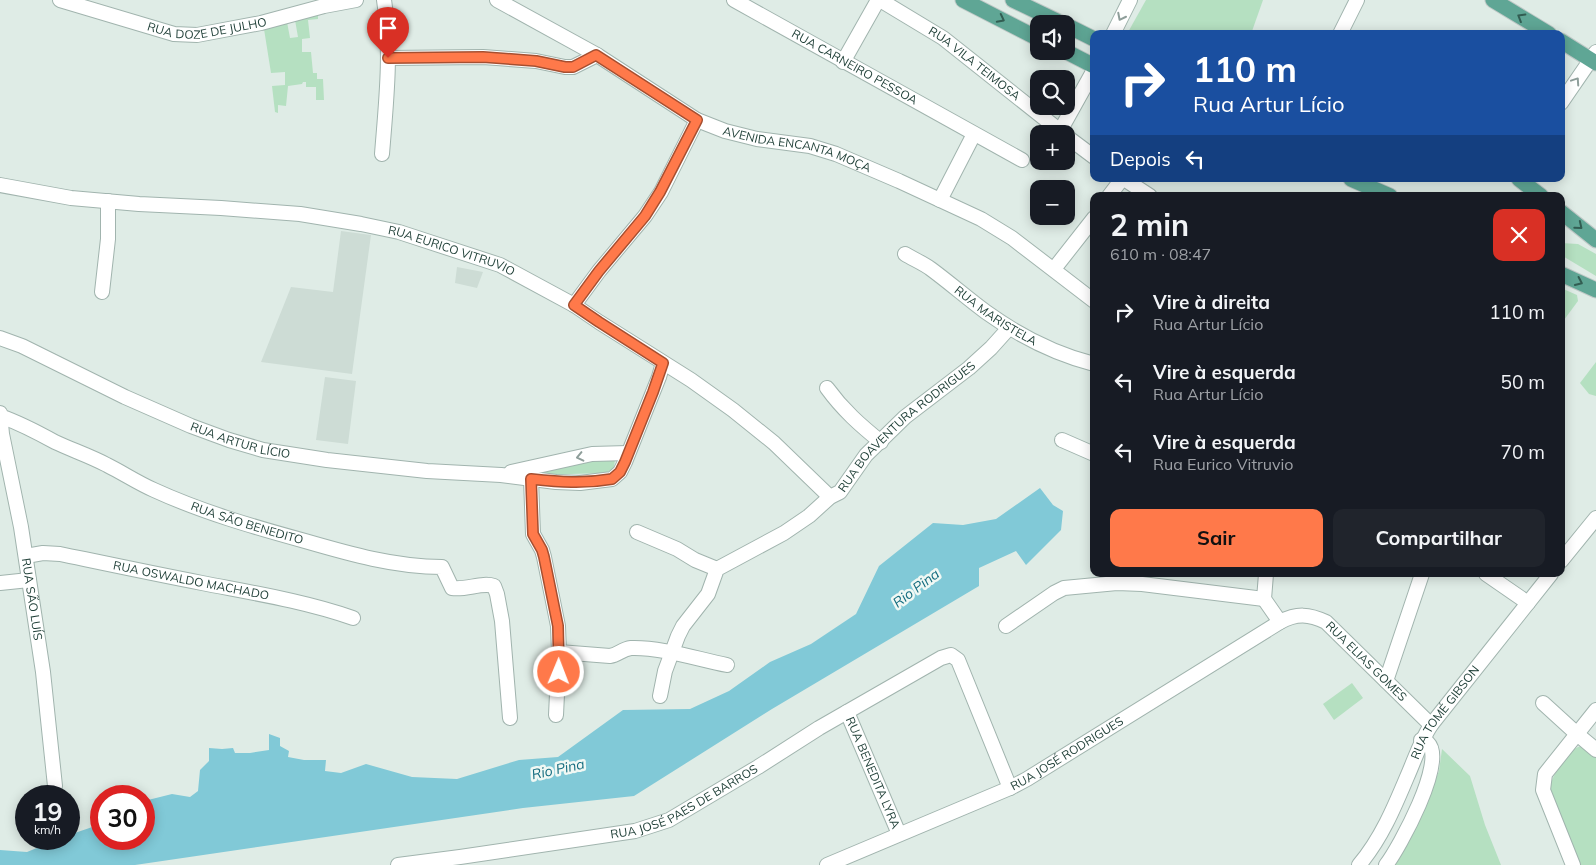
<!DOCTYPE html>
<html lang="pt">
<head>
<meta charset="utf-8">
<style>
  body { margin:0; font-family:Mulish,sans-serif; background:#20242c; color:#f1f3f6; height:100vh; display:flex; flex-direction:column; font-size:19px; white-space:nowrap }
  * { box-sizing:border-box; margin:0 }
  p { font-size:16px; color:#9ea1a6 }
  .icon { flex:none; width:28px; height:28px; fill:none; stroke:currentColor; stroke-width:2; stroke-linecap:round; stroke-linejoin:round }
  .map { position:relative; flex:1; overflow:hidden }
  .side { position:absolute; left:1090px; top:192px; width:475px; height:385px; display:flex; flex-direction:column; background:#171b24; border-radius:10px; box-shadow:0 2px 12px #0003 }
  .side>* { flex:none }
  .banner { position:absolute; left:1090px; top:30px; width:475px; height:152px; border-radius:10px; box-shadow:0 2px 12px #0003; background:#1a4fa0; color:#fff; overflow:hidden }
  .controls { position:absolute; left:1030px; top:15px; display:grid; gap:10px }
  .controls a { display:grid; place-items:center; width:45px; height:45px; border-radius:10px; background:#171b24; box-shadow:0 2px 12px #0003; font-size:25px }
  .speed { position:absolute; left:15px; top:785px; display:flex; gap:10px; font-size:25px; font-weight:700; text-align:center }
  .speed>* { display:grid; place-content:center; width:65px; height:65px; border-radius:50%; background:#171b24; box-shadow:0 2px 12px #0003; line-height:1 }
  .speed small { font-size:12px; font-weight:400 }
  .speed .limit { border:8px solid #d22; background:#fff; color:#111 }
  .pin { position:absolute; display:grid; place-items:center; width:42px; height:42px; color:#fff; margin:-51px -21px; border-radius:50% 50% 50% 0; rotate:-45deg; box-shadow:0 0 5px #0007 }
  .pin .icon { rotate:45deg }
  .me { position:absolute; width:55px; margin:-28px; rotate:1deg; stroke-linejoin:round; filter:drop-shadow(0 0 4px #0008) }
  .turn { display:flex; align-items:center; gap:18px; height:105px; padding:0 20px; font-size:22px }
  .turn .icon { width:65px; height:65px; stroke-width:2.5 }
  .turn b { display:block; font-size:35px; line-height:42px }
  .then { display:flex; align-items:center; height:48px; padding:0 20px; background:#0003; gap:10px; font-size:19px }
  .round { display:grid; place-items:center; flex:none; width:52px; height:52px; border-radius:10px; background:#20242c }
  .head { display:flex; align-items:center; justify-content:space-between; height:85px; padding:0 20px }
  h1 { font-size:30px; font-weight:700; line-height:38px }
  .cta { display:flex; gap:10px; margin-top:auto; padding:10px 20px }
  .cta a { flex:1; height:58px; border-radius:10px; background:#ff794a; color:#111; font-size:20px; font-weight:700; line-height:58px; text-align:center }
  .cta a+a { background:#20242c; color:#f1f3f6 }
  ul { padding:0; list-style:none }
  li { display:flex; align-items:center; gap:15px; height:70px; padding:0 20px }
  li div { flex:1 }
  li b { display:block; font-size:19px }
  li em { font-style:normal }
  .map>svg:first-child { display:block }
  .built { fill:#cddcd5 }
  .green { fill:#b5e0c1 }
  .water { fill:#81c9d7 }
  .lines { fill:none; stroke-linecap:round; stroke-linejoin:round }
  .minor-casing { stroke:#a1b4ae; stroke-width:16 }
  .major-casing { stroke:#c0c9c7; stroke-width:17 }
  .minor { stroke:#fff; stroke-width:14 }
  .major { stroke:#5fa695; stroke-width:15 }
  .oneway { stroke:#8e9e9a }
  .oneway2 { stroke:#325d52 }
  .route-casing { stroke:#a64f30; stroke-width:12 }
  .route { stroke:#ff794a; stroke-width:9 }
  .labels { text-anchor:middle; stroke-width:5; stroke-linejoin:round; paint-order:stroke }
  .street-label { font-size:12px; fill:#1e3e36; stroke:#f0f8f4 }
  .water-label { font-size:14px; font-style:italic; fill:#136c7f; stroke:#f0f8f4 }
</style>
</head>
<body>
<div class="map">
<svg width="1596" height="865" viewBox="0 0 1596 865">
  <rect width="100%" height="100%" fill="#dfece6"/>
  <g class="built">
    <polygon points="341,231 371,235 352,374 261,362 291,287 333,292"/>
    <polygon points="457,267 483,272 477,288 455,283"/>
    <polygon points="325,377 356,381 348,444 316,440"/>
  </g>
  <g class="green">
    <polygon points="1146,0 1263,0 1251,34 1127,34"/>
    <polygon points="318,13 318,19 308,20 310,38 302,39 302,52 311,52 313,73 317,73 317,79 323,79 324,100 316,100 316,87 306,87 306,82 303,82 302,84 288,86 286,106 278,105 278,113 275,112 272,86 285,85 285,72 271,73 264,29 287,22 290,38 298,37 295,20"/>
    <polygon points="1561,243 1578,244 1596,254 1596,276 1561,255"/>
    <polygon points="1561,288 1577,295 1578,301 1561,324"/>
    <polygon points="1596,362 1596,396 1589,394 1580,383"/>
    <polygon points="615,459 614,468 606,473 536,475 535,471 579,461"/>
    <polygon points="1352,683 1363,698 1334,720 1323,704"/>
    <path d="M1581 746 1596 757V865H1578C1572 848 1549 800 1551 785 1552 776 1559 769 1564 761 1569 755 1573 748 1581 746Z"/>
    <polygon points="1442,749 1470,776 1485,825 1501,865 1393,865 1419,820 1439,771"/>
  </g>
  <polygon class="water" points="1040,488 1053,505 1063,511 1061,530 1026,565 1016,551 979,568 979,586 772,709 634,796 523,808 135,865 0,865 0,850 27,852 59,839 69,839 69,835 101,824 101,839 144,839 144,801 172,794 190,797 198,791 200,770 209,761 209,748 222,749 233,748 235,753 250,753 269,750 269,734 280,738 280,746 289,751 288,757 304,760 326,760 325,771 341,773 366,764 412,777 457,779 519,760 558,757 623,710 690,709 729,691 770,662 811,644 856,614 879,566 933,523 963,525 996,519"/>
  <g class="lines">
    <defs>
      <g id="minor">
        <path id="s1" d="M60 0 174 34 197 35 261 23 324 6 356 0"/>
        <path id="s2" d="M497 0 597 55 697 120 725 131 757 139 810 146 836 154 899 181 981 219 1012 238 1094 301"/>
        <path id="s3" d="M734 0 1022 160"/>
        <path id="s4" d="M880 0 943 38 1064 134"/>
        <polyline points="1113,34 1130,0"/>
        <polyline points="1340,34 1357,0"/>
        <polyline points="388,58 483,57 536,61 565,67 573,67 597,55"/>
        <polyline points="843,62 878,0"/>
        <polyline points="1561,103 1596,52"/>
        <polyline points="1060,131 1094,70"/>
        <polyline points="1066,136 1094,157"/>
        <path d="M382 154C386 103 392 51 384 0"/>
        <polyline points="1124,179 1150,196"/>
        <path id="s5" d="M0 185 71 198 139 204 221 208 300 214 361 224 399 232 500 265 574 305 599 322 691 380 733 410 774 443 830 497"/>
        <polyline points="1109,196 1122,179"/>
        <polyline points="940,200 974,134"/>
        <path id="s6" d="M905 254C913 259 923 263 931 269 950 283 967 298 986 312 1018 335 1055 354 1094 364"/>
        <polyline points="1054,269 1094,218"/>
        <polyline points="102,292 108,239 108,201"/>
        <polyline points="574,305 599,271 645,216 661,192 697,120"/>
        <path id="s7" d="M0 338 22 346 125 397 191 426 229 440 263 450 327 460 427 471 501 475 556 482 580 483 612 479 620 472 625 462 659 377 663 363"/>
        <path d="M827 388C843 410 860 425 881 442"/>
        <path id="s8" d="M0 413 2 434 21 527 43 672 55 786"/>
        <path id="s9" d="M0 416C20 423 37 432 55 442 72 450 90 456 107 465 123 473 138 483 154 490 202 512 254 527 305 541 350 554 395 567 442 567L452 588C467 590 482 582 494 586L497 594 502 621 510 718"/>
        <polyline points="1062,440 1094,454"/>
        <polyline points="511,472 592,454 628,453"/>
        <polyline points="531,479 533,534 542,550 544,557 558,626 559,652 556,715"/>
        <polyline points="637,532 677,549 695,560 717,569"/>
        <path id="s10" d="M26 556 43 553 60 554C108 564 155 574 202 583 253 593 304 601 353 618"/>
        <polyline points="1561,561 1596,518"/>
        <polyline points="1266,574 1264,599 1280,622"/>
        <polyline points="1486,574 1528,603"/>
        <polyline points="0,583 29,580"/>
        <polyline points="1006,626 1054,593 1064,588 1117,583 1142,584 1264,599"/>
        <path d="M559 652 610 656C618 655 622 649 631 648 661 647 697 659 727 665"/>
        <polyline points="1386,681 1422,574"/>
        <path id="s11" d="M660 696 665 671 678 636 683 626 708 594 717 569 784 533 809 516 830 497 840 492 866 455 905 417 969 368 991 348 1009 328"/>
        <polyline points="1543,703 1577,734 1596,750"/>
        <path id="s12" d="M847 712 899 834"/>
        <path id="s13" d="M398 865 460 857 635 831 669 820 758 767 819 728 941 658 951 655 958 660 1010 788"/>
        <path id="s14" d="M827 865 1010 788 1027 779 1280 622C1297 613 1309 614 1326 622L1431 725"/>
        <path id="s15" d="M1359 865C1381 839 1394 808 1407 777 1415 759 1420 742 1431 725L1551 574"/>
        <path d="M1386 865C1399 848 1447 761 1428 743 1427 742 1423 740 1421 740"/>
        <polyline points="1573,865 1543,790 1545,774 1596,710"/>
      </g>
      <g id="major">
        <polyline points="963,0 1039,39"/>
        <polyline points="1013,0 1063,24"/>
        <polyline points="1493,0 1549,34"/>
        <polyline points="1066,25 1094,39"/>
        <polyline points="1561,41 1596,63"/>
        <polyline points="1065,51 1094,66"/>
        <polyline points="1351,179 1390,196"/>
        <polyline points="1519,179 1541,196"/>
        <polyline points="1561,212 1596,240"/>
        <polyline points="1561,274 1596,290"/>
      </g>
    </defs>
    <use href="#minor" class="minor-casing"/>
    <use href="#major" class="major-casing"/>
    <use href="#minor" class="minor"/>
    <use href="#major" class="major"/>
  </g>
  <defs><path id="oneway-chevron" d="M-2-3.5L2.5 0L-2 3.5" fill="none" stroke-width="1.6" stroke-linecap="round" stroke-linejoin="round" transform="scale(1.25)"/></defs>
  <g class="oneway">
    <use href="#oneway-chevron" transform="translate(1121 17) rotate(117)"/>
    <use href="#oneway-chevron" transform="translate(1576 81) rotate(-56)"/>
    <use href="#oneway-chevron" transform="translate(580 457) rotate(167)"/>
  </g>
  <g class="oneway2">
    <use href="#oneway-chevron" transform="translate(1521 17) rotate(-149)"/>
    <use href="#oneway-chevron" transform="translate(1001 19) rotate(27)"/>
    <use href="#oneway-chevron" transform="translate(1579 226) rotate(39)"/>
    <use href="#oneway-chevron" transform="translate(1579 282) rotate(25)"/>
  </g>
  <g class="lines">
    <defs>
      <path id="route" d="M388 58 483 57 536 61 565 67H573L596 55 697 120 660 192 645 216 599 271 574 305 599 322 663 363 653 392 625 462 620 472 612 479C583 484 560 482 531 479L533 534 542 550 544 557 558 626 559 672"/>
    </defs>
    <use href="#route" class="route-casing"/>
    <use href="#route" class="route"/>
  </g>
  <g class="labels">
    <g class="street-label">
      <text dy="4" stroke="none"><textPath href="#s1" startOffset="152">RUA DOZE DE JULHO</textPath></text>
      <text dy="4" stroke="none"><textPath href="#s4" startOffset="114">RUA VILA TEIMOSA</textPath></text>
      <text dy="4" stroke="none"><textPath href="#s3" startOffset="138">RUA CARNEIRO PESSOA</textPath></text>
      <text dy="4" stroke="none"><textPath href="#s2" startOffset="338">AVENIDA ENCANTA MOÇA</textPath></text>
      <text dy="4" stroke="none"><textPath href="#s5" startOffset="458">RUA EURICO VITRUVIO</textPath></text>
      <text dy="4" stroke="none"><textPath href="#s6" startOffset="110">RUA MARISTELA</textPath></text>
      <text dy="4" stroke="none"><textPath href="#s11" startOffset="381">RUA BOAVENTURA RODRIGUES</textPath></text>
      <text dy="4" stroke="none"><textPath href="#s7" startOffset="262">RUA ARTUR LÍCIO</textPath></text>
      <text dy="4" stroke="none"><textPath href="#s9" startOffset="270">RUA SÃO BENEDITO</textPath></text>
      <text dy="4" stroke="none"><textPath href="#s10" startOffset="168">RUA OSWALDO MACHADO</textPath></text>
      <text dy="4" stroke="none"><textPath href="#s8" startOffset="189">RUA SÃO LUÍS</textPath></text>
      <text dy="4" stroke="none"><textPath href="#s14" startOffset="620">RUA ELIAS GOMES</textPath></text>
      <text dy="4" stroke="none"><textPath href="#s15" startOffset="176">RUA TOMÉ GIBSON</textPath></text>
      <text dy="4" stroke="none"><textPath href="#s14" startOffset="265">RUA JOSÉ RODRIGUES</textPath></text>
      <text dy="4" stroke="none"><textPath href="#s12" startOffset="66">RUA BENEDITA LYRA</textPath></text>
      <text dy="4" stroke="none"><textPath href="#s13" startOffset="296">RUA JOSÉ PAES DE BARROS</textPath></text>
    </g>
    <g class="water-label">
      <text transform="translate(916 588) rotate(-37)" y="5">Rio Pina</text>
      <text transform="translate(558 769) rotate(-12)" y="5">Rio Pina</text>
    </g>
  </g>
</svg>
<div class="controls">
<a><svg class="icon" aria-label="sound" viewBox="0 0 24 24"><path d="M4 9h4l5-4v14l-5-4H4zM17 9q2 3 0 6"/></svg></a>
<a><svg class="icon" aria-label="search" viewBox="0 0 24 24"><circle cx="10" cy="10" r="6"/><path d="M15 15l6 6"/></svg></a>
<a>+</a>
<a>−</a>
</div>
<div class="speed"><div>19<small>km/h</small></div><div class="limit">30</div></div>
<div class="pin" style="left:388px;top:58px;background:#d93025"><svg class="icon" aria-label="arrive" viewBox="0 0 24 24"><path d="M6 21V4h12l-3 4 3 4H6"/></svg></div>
<svg class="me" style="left:559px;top:672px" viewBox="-20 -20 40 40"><circle r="17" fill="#ff794a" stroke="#fff" stroke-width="3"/><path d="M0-11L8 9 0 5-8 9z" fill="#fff"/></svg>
<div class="banner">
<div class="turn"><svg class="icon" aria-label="right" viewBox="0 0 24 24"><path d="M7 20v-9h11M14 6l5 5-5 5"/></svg><div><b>110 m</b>Rua Artur Lício</div></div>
<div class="then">Depois<svg class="icon" aria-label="left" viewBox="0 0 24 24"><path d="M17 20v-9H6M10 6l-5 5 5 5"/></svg></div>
</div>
<section class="side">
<div class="head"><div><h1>2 min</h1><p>610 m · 08:47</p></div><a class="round" style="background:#d93025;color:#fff"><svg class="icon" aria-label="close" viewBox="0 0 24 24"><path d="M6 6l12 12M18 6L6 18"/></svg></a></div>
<ul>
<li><svg class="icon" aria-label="right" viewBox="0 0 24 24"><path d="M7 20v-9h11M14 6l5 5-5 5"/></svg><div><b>Vire à direita</b><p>Rua Artur Lício</p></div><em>110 m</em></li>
<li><svg class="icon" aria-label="left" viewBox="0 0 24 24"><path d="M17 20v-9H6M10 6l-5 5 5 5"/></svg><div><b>Vire à esquerda</b><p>Rua Artur Lício</p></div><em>50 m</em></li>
<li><svg class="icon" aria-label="left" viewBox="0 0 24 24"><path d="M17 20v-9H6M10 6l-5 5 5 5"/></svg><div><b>Vire à esquerda</b><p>Rua Eurico Vitruvio</p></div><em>70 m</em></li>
</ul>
<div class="cta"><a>Sair</a><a>Compartilhar</a></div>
</section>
</div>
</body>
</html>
